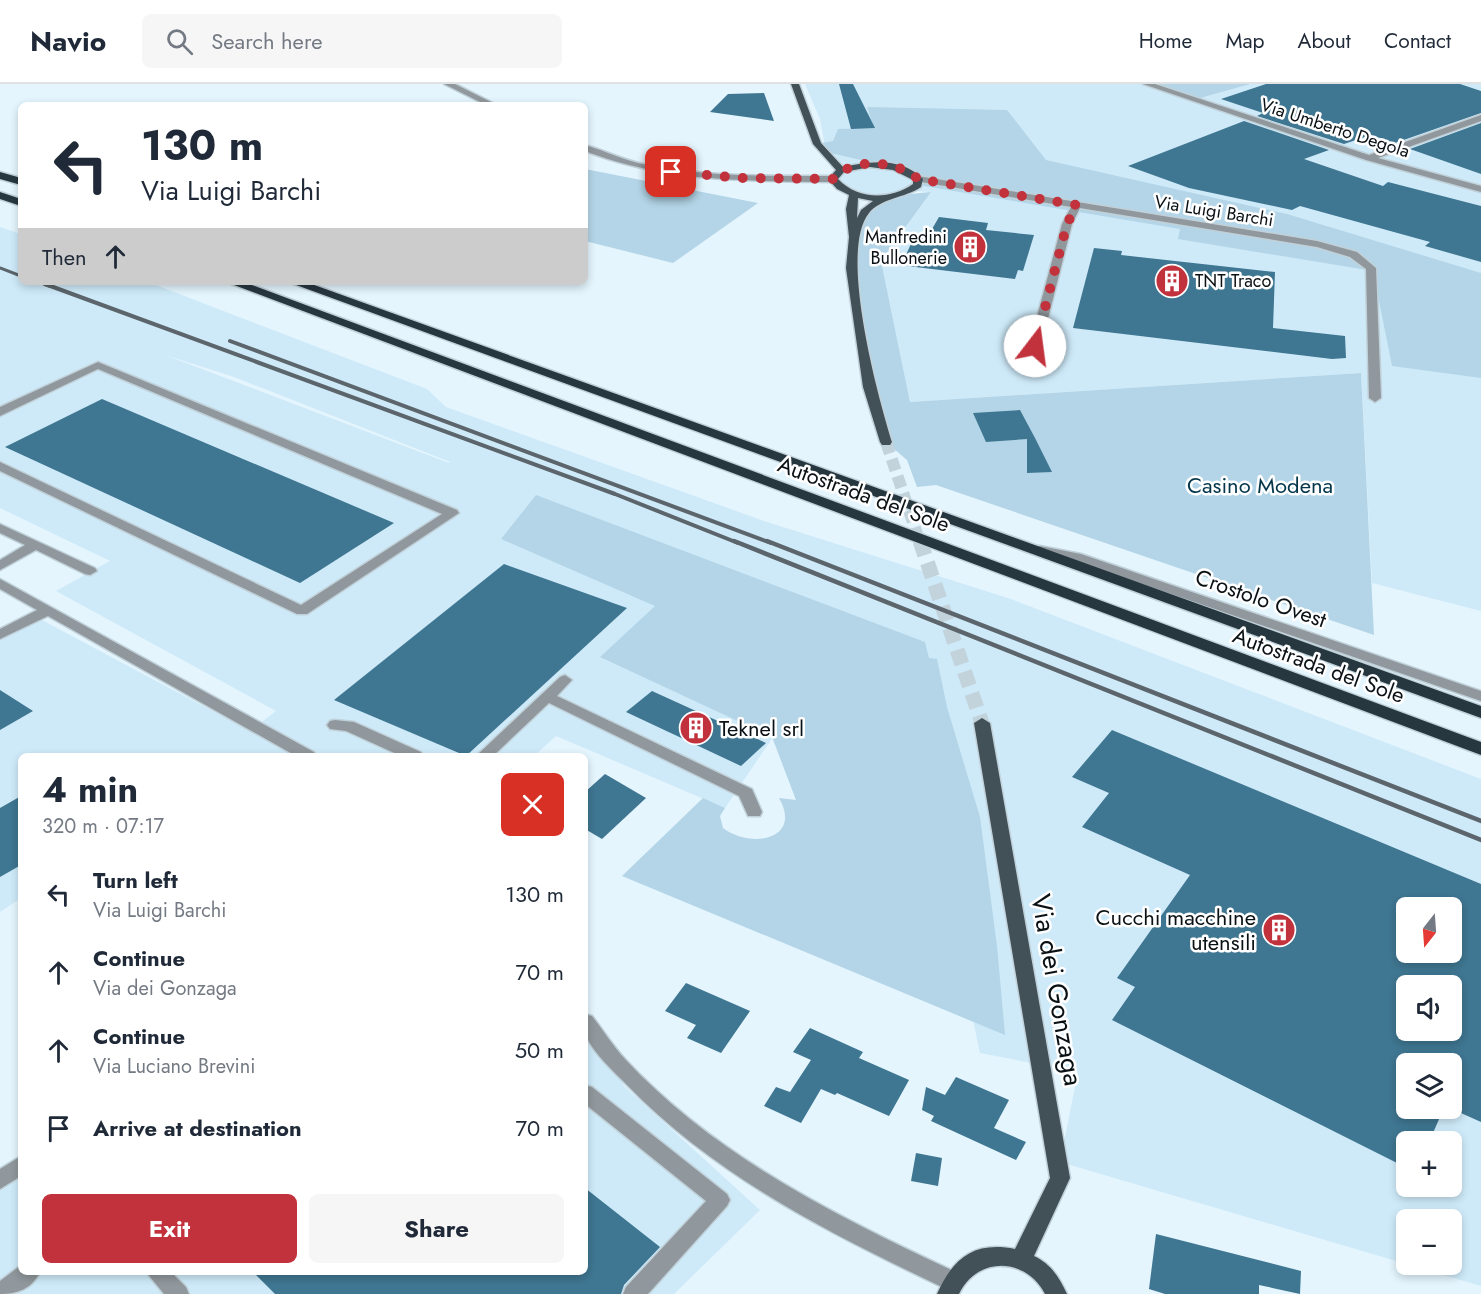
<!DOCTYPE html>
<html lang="en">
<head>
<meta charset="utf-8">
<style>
  body { margin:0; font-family:Jost,sans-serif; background:#f6f6f7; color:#1f2937; height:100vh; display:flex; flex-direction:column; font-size:22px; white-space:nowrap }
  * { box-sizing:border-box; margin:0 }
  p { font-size:20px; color:#747a83 }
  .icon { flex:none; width:33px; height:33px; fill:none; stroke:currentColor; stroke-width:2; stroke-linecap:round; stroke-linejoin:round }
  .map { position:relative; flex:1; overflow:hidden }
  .side { position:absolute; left:18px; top:669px; width:570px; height:522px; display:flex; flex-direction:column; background:#fff; border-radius:9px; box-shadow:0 3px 9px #0003 }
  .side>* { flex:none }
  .hud { position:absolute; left:18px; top:18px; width:570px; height:183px; border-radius:9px; box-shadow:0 3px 9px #0003; background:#fff; color:#1f2937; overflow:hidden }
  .needle { width:39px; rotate:197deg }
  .controls { position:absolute; left:1396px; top:813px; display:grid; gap:12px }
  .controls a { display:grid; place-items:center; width:66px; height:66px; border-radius:9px; background:#fff; box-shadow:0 3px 9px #0003; font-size:30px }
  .pin { position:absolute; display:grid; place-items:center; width:51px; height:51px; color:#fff; margin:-26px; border-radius:12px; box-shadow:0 3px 9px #0006 }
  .me { position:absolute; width:66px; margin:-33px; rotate:15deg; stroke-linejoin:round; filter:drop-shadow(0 0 4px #0008) }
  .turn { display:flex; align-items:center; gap:21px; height:126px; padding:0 24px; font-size:27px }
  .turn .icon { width:78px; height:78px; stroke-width:2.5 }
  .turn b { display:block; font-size:42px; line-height:51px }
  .then { display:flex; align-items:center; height:57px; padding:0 24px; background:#0003; gap:12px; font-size:22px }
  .round { display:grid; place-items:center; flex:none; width:63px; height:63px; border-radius:9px; background:#f6f6f7 }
  .head { display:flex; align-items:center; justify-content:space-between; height:102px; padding:0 24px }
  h1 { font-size:36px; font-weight:700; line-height:45px }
  .action { display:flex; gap:12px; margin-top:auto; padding:12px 24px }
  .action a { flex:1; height:69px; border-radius:9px; background:#c2323d; color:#fff; font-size:24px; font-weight:700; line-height:69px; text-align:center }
  .action a+a { background:#f6f6f7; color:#1f2937 }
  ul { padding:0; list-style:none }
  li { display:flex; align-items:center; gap:18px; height:78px; padding:0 24px }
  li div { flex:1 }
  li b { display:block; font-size:22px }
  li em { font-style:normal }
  header { display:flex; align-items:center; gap:36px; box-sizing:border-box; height:84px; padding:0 30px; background:#fff; border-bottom:2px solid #e0e1e3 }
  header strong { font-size:28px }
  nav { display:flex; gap:33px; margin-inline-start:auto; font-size:21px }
  .search { width:420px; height:54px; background:#f6f6f7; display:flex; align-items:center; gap:15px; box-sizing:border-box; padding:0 21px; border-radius:9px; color:#747a83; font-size:22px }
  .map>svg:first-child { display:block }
  .built { fill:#ceeaf9; fill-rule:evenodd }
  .green { fill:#b3d5e7 }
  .building { fill:#3f7691; fill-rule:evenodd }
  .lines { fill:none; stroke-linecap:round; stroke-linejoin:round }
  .major-tunnel-far1 { stroke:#c3d3db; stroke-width:12; stroke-dasharray:12 6; stroke-linecap:butt }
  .major-tunnel { stroke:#c3d3db; stroke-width:15; stroke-dasharray:15 8; stroke-linecap:butt }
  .minor-casing { stroke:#c1d1d9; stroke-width:3 }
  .major-casing { stroke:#c1d1d9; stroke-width:3 }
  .highway-casing { stroke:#c1d1d9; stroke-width:3 }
  .minor { fill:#90989d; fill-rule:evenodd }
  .major { fill:#425058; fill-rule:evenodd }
  .highway { fill:#273740; fill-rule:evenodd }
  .rail-far2 { stroke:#5b656b; stroke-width:3 }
  .rail-far1 { stroke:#5b656b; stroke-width:4 }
  .rail { stroke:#5b656b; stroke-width:4.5 }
  .route { stroke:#c2323d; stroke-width:10; stroke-dasharray:0 18 }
  .labels { text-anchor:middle; stroke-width:5; stroke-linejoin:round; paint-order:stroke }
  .far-street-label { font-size:18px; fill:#0a1115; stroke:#fff }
  .far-poi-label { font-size:18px; fill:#0a1115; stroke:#fff; text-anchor:end }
  .park-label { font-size:22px; fill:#04364b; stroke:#fff }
  .street-label { font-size:22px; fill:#0a1115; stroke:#fff }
  .poi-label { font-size:22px; fill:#0a1115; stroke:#fff; text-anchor:start }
  .near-street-label { font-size:27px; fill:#0a1115; stroke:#fff }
</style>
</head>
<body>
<header>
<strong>Navio</strong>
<div class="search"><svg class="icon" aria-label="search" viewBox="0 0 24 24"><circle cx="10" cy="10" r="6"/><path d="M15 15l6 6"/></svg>Search here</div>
<nav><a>Home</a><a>Map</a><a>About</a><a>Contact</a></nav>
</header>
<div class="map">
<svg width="1481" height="1210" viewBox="0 0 1481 1210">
  <rect width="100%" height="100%" fill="#e4f5fe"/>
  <g class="built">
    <polygon points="805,0 1481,0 1481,527 1372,499 1361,289 910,318 881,177 931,108 912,107 885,113 854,110 833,95 841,86 826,68 820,35"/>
    <path d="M0 143 21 150V198H148L427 305 446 323 767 438 1011 515 1481 695V1202L1060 1078 1078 988 980 969 960 874 773 653 725 724 556 652 534 672H21V814L0 828V554L40 535 250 647 276 627 56 507 110 477 0 424ZM165 271 234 293 450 378 449 379ZM1407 824H1452V868H1407ZM1407 902H1452V946H1407ZM1407 980H1452V1024H1407ZM1407 1058H1452V1102H1407ZM1407 1136H1452V1180H1407Z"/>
    <polygon points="585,929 624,1002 760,1126 674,1210 0,1210 0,1105 21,1089 21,1188 585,1188"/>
  </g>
  <g class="green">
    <polygon points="1147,0 1250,0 1193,16"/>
    <polygon points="867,23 1007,26 1046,76 1287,130 1481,189 1481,294 1392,282 1373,187 1178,155 1180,145 918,101 909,87 826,68 817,60 833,57 838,45 874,44"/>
    <polygon points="585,85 758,119 673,179 585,157"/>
    <polygon points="931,108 881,177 910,318 1361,289 1374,551 936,401 917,403 907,376 886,358 851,184 864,128 900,111"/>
    <path d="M536 411 925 558 929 574 937 575 947 623 980 733 997 862 1005 951 622 792 703 714 725 724 720 732 723 744C750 765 803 756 779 714L796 716 772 653 600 573 655 522 501 455Z"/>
  </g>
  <g class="building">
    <polygon points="839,0 853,0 875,44 851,45"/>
    <polygon points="1266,0 1460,0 1481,7 1481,29 1395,59 1371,51 1344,60 1257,32 1263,29 1221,15"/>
    <polygon points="764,9 774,37 710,28 728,10"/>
    <polygon points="1244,37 1329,66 1304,75 1383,102 1388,98 1481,122 1481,178 1425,162 1430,158 1300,122 1292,126 1189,104 1128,82"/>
    <polygon points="1481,39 1481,90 1410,65"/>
    <polygon points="939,133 988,139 986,146 1034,151 1023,187 1018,186 1015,195 907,182 911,174 905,173 915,151 928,152"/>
    <polygon points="1094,164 1122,167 1121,171 1275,188 1273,244 1345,252 1346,274 1332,275 1073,244"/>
    <polygon points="102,315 394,439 300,499 5,363"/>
    <polygon points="1020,326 1035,354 1052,388 1027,389 1027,355 986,358 973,329"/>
    <polygon points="504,480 627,524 466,672 334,616"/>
    <polygon points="0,606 33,627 0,646"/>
    <polygon points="652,607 766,659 741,682 626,628"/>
    <path d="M1112 646 1481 800V1038L1452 1025V980H1407V1024H1444L1429 1058H1407V1084L1112 936 1135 903 1117 894 1190 791 1082 743 1109 709 1072 693ZM1407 824H1452V868H1407ZM1407 902H1452V946H1407Z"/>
    <polygon points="605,690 646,714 602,755 585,745 585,708"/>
    <polygon points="21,712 21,781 0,793 0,724"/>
    <polygon points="686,899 750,927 721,969 687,954 696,941 665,927"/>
    <polygon points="810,944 863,968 859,974 909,996 889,1032 837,1009 835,1011 821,1005 801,1039 764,1022 776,1003 790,1008 811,976 793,968"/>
    <polygon points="956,993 1009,1016 994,1044 1026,1058 1016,1076 931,1037 934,1032 922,1026 926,1003 945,1011"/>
    <polygon points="916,1069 942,1074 938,1102 911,1097"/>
    <polygon points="585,1104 660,1163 624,1201 621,1210 275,1210 253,1188 585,1188"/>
    <polygon points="1156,1150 1301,1187 1300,1210 1259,1201 1259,1210 1165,1210 1149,1205"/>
  </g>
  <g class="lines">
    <polyline class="major-tunnel-far1" points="886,358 920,459"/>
    <polyline class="major-tunnel" points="920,457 982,639"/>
    <defs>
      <g id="minor">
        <polygon points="444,0 455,0 497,21 486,21"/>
        <polygon points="1143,0 1155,0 1369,71 1481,31 1481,37 1378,74 1481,102 1481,108 1366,76"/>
        <path d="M585 61C606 67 625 77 647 81 708 93 771 92 833 92L838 95 833 98C748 97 665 98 585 67Z"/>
        <polygon points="918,92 1317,157 1357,168 1376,184 1381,314 1375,318 1369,314 1366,185 1350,173 1317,163 1080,124 1072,140 1041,262 1035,265 1029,262 1062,140 1071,123 915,97 913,95"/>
        <polygon points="98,278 457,426 459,429 307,530 297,530 0,387 0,378 301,521 442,430 98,285 0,332 0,323"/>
        <polygon points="0,440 95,484 97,487 90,491 85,490 36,466 0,486 0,476 25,461 0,449"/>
        <polygon points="1040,462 1081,470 1481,607 1481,617 1073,476 1035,469 1033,466 1035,463"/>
        <polygon points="0,495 314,668 316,672 296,672 48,532 0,555 0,545 37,526 0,505"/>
        <polygon points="565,591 572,596 557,612 752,705 762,728 760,732 748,732 739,712 549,619 493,672 476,672 560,593"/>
        <polygon points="335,636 354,638 421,668 423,672 401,672 346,647 330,645 327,641 330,637"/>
        <path d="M585 930 592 932C603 946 613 962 625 975 716 1073 840 1134 960 1190L963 1197 960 1204 952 1207 944 1204C831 1150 715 1092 627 1001 613 987 594 970 586 952 583 946 585 936 585 930Z"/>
        <polygon points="585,1001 592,1003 727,1110 730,1116 727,1122 648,1210 623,1210 626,1203 706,1117 585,1020"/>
        <polygon points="21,1072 21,1092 0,1105 0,1085"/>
        <path d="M21 1181V1188H40C32 1205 17 1210 0 1210V1197Z"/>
        <polygon points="146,1188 171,1188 186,1203 189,1210 164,1210"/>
      </g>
      <g id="major">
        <path d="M791 0H799L821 59 843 83C870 77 901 73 923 95L921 103C905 114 881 114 869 129 838 167 878 313 892 358L890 361H882L880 358 863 303 846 184 849 153 846 125 849 111 837 105 828 95 836 86 813 60ZM870 83 893 86 913 96V100C890 116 858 116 838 95L844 88ZM858 114 873 117 861 126 857 134Z"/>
        <path d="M982 634 990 639 1070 1094 1034 1172C1051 1180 1059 1193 1067 1210H1045C1026 1173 977 1172 959 1210H937C953 1174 974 1157 1015 1165L1050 1094 974 639Z"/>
      </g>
      <g id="highway">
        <polygon points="0,88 21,94 21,101 0,95"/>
        <polygon points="0,108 21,115 21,122 0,115"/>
        <polygon points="226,198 244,198 1481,658 1481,671"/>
        <polygon points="288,198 306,198 1481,622 1481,634"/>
      </g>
    </defs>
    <use href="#minor" class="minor-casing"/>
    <use href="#major" class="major-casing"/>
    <use href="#highway" class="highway-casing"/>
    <use href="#minor" class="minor"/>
    <use href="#major" class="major"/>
    <use href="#highway" class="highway"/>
    <g class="rail-far2">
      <polyline points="0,184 21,192"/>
      <polyline points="39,198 49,202"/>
    </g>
    <g class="rail-far1">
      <polyline points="45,200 615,410 738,459"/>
      <polyline points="230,257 771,459"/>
    </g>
    <g class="rail">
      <polyline points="734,457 1481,756"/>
      <polyline points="767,457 1481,737"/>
    </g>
  </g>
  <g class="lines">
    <path class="route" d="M671 88 741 94 833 95C853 73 896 76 918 95L1077 121 1067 140 1035 262"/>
  </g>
  <defs>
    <symbol id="building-disc" viewBox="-11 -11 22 22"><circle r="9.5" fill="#c2323d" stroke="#fff"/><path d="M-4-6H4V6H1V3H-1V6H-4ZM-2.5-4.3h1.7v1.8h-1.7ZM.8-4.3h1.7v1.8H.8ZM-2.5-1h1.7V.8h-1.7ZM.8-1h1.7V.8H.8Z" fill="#fff"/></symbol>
  </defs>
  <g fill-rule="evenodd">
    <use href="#building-disc" x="951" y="144" width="38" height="38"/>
    <use href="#building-disc" x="1153" y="178" width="38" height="38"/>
    <use href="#building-disc" x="677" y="625" width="38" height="38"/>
    <use href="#building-disc" x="1260" y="827" width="38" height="38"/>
  </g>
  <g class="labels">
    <g class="far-street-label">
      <text transform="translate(1335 44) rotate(18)" y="6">Via Umberto Degola</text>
      <text transform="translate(1214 127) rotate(9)" y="6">Via Luigi Barchi</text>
    </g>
    <g class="far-poi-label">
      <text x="947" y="159">Manfredini<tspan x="947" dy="21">Bullonerie</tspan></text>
      <text x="1195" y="203" text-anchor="start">TNT Traco</text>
    </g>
    <g class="park-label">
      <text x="1260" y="409">Casino Modena</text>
    </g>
    <g class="street-label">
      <text transform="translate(864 410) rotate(20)" y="8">Autostrada del Sole</text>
      <text transform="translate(1261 514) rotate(19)" y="8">Crostolo Ovest</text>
      <text transform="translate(1319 581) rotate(20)" y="8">Autostrada del Sole</text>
    </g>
    <g class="poi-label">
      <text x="719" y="652">Teknel srl</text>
      <text x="1256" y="841" text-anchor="end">Cucchi macchine<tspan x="1256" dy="25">utensili</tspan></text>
    </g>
    <g class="near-street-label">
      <text transform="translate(1057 906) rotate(80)" y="9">Via dei Gonzaga</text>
    </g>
  </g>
</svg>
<div class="controls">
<a><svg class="needle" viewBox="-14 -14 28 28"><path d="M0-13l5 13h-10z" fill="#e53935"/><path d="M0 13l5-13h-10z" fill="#747a83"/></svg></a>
<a><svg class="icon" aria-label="sound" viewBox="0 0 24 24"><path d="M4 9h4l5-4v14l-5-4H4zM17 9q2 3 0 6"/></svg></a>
<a><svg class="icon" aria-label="layers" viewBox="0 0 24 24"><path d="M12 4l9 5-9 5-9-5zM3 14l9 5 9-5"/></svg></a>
<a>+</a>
<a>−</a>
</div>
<div class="pin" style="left:671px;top:88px;background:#d93025"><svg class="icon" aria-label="arrive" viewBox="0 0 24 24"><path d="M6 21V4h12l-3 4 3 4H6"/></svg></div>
<svg class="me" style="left:1035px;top:262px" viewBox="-20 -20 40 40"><circle r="19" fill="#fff"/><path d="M0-13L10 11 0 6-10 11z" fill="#c2323d"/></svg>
<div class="hud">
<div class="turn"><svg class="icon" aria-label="left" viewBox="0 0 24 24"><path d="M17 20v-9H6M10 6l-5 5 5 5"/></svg><div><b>130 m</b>Via Luigi Barchi</div></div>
<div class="then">Then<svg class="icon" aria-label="ahead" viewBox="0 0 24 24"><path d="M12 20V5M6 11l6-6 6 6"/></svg></div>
</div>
<section class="side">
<div class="head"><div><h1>4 min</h1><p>320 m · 07:17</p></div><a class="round" style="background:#d93025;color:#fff"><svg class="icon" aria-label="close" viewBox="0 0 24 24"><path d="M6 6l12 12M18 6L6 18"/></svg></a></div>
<ul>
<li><svg class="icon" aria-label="left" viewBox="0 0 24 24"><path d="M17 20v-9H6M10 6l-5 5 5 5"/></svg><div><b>Turn left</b><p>Via Luigi Barchi</p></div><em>130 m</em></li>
<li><svg class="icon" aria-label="ahead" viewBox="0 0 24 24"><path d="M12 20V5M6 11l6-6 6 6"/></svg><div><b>Continue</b><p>Via dei Gonzaga</p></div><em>70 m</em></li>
<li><svg class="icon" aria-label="ahead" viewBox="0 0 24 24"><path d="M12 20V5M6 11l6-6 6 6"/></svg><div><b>Continue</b><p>Via Luciano Brevini</p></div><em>50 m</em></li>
<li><svg class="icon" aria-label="arrive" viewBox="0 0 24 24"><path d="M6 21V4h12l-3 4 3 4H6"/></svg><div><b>Arrive at destination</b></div><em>70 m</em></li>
</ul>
<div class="action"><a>Exit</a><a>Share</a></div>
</section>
</div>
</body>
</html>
